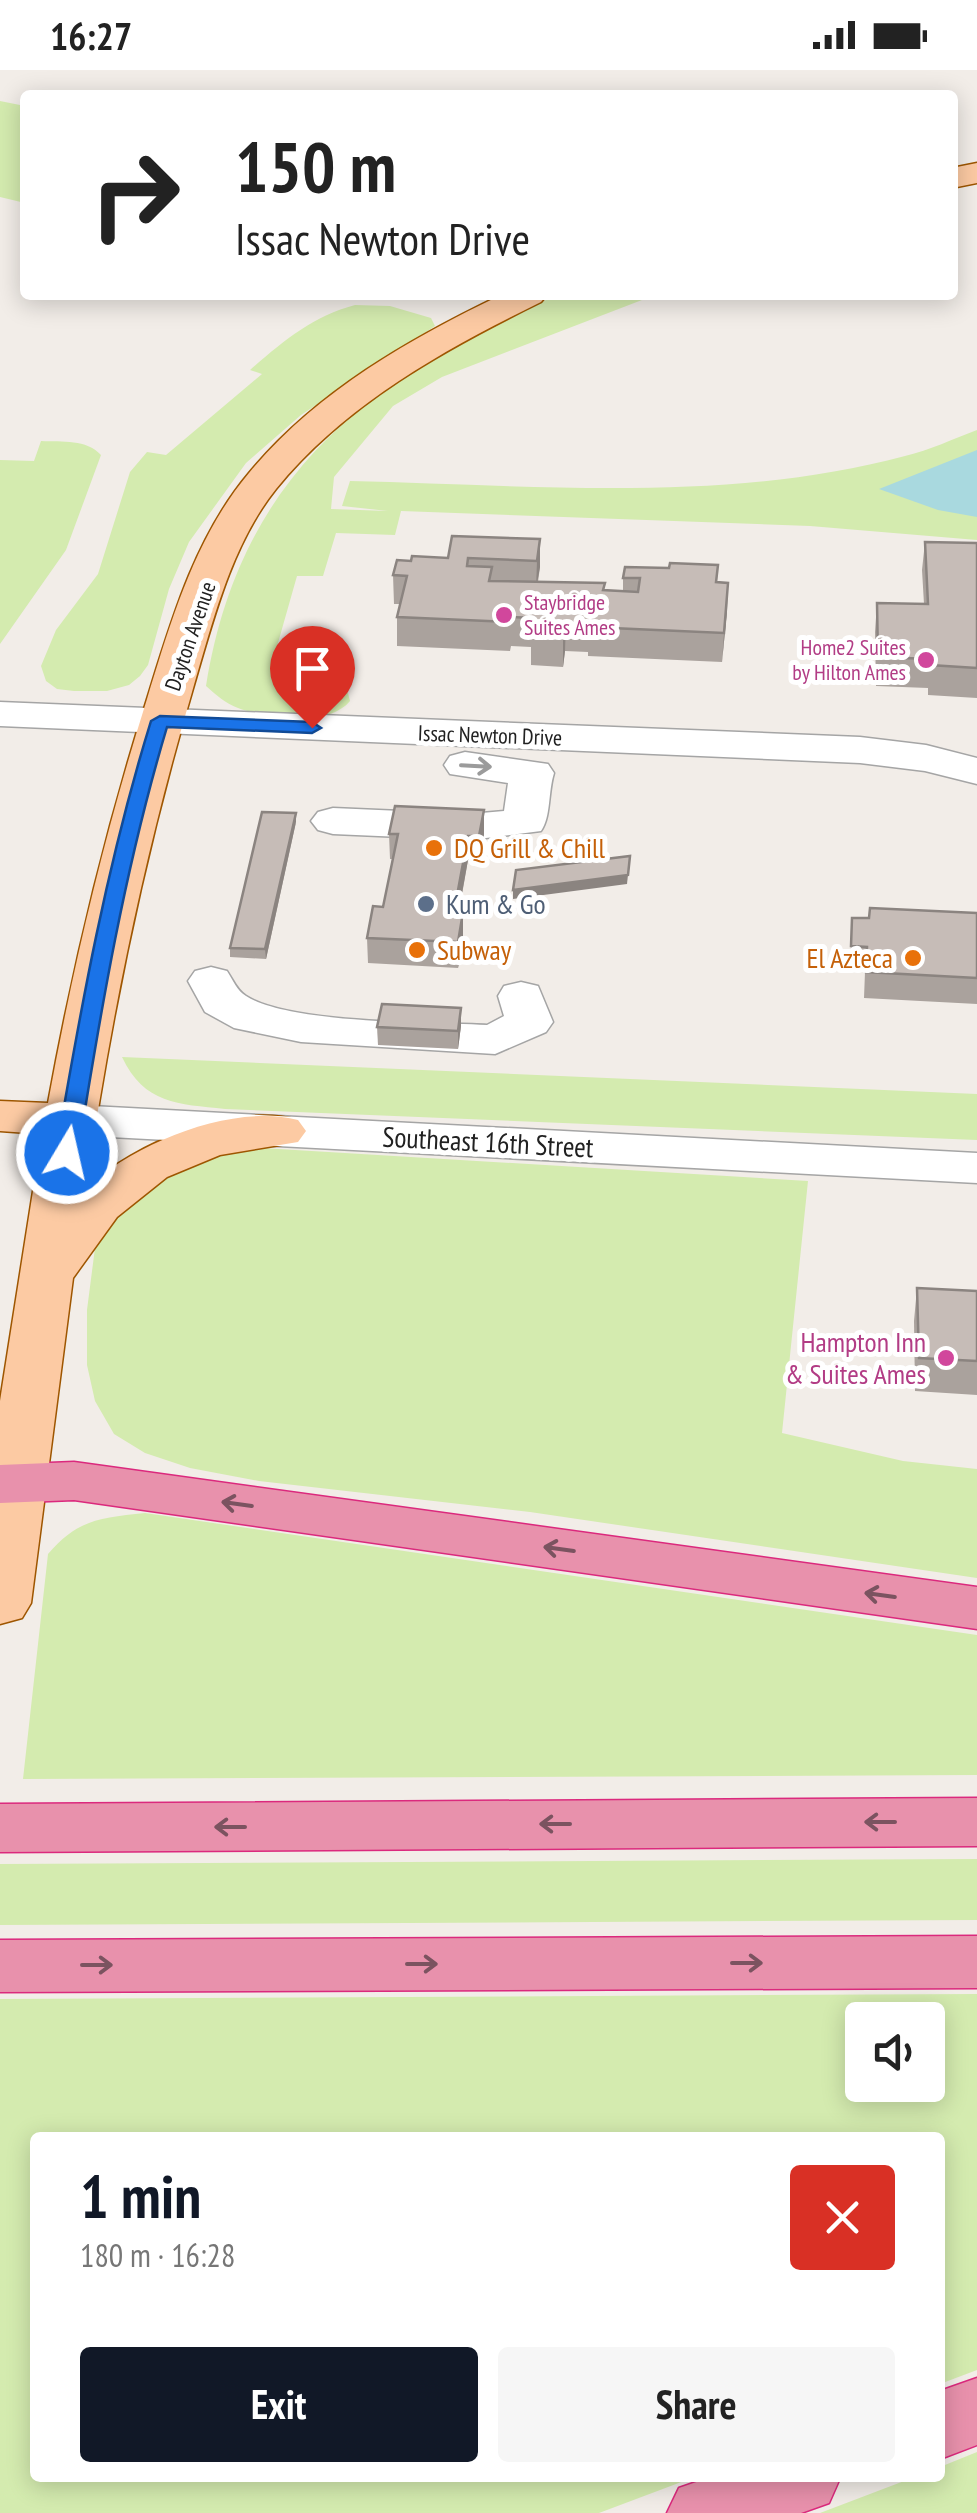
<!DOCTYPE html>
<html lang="en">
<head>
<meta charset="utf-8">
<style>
  body { margin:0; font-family:"PT Sans Narrow",sans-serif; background:#f6f6f6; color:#222; height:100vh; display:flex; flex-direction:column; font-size:38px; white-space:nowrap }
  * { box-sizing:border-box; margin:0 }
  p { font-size:32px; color:#767676 }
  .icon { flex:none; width:55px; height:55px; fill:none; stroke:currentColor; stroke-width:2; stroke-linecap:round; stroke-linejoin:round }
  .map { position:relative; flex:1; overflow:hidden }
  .panel { position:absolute; left:30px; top:2062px; width:915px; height:350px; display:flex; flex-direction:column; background:#fff; border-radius:10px; box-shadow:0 5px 25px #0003 }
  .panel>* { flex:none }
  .hud { position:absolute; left:20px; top:20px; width:938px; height:210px; border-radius:10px; box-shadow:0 5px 25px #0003; background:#fff; color:#222; overflow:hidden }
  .buttons { position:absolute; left:845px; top:1932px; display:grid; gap:20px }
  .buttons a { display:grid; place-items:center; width:100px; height:100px; border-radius:10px; background:#fff; box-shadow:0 5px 25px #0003; font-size:50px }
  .pin { position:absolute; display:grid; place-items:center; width:85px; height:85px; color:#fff; margin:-102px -42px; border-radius:50% 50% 50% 0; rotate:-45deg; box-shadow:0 0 10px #0007 }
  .pin .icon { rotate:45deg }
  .me { position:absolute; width:110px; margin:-55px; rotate:9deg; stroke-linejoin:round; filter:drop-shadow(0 0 8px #0008) }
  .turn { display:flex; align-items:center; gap:35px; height:210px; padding:0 50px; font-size:45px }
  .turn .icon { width:130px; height:130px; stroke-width:2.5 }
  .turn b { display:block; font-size:70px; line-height:85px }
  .round { display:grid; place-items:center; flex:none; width:105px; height:105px; border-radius:10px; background:#f6f6f6 }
  .head { display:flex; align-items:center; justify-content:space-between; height:170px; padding:0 50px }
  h1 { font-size:60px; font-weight:700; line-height:75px; color:#111827 }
  .primary-button { display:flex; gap:20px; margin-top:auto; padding:20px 50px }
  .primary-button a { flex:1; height:115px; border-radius:10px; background:#111827; color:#fff; font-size:40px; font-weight:700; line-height:115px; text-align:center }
  .primary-button a+a { background:#f6f6f6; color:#222 }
  .status { display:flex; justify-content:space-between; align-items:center; height:70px; padding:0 50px; background:#fff; direction:ltr }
  .status svg { height:28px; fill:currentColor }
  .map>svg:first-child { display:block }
  .grass { fill:#d4ebaf; fill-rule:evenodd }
  .water { fill:#a9d9df }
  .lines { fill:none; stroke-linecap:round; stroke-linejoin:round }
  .minor-casing { stroke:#a5a5a5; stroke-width:3 }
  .major-casing { stroke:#9e5600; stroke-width:3 }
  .highway-casing { stroke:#db297d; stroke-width:3 }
  .minor { fill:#fff; fill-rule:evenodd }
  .major { fill:#fccaa3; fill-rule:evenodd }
  .highway { fill:#e891ac; fill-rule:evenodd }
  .wall { fill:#aaa29d }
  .shaded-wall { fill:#8b8480 }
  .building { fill:#c6bcb7; stroke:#8b8480; stroke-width:2.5 }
  .oneway { stroke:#9b9b9b }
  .oneway2 { stroke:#7b5360 }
  .route { fill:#1a73e8; stroke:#114b97; stroke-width:2.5 }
  .hotel-dot { fill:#d1479c; stroke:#fff; stroke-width:4 }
  .food-dot { fill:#e8710a; stroke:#fff; stroke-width:4 }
  .service-dot { fill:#5c6f8a; stroke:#fff; stroke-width:4 }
  .labels { text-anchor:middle; stroke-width:10; stroke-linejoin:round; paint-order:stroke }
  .far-hotel-label { font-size:22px; fill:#b23c85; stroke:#fff; text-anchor:start }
  .far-street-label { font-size:22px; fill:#212121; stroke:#fff }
  .food-label { font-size:28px; fill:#c56008; stroke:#fff; text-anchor:start }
  .service-label { font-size:28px; fill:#4e5e75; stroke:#fff; text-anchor:start }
  .street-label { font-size:28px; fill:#212121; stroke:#fff }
  .hotel-label { font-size:28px; fill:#b23c85; stroke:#fff; text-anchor:end }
</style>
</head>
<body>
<div class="status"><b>16:27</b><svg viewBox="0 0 49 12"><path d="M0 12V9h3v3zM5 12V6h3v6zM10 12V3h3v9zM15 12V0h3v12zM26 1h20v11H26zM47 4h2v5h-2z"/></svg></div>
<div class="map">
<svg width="977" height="2443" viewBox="0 0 977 2443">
  <rect width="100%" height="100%" fill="#f2ede8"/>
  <g class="grass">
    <polygon points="0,31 25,36 25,133 0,127"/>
    <path d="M557 225H655L442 307 393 336 334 407 331 439 388 441 342 436 350 411C533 415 726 434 905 386 930 380 953 369 977 360V470L810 456 401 441 395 465 336 463 323 506H297L276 580 300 584 274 598 312 622C326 616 335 615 348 623L350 631C329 657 267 649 238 638 225 633 216 625 206 616 240 403 371 307 557 225Z"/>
    <path d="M355 235 390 236 431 248 435 256 301 345 246 393 189 472 169 519 148 595 140 606 129 615 107 621H74L57 619 46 611 41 596 56 560 98 504 130 402 147 382 166 385 262 304 250 300C282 272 313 246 355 235Z"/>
    <path d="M41 371C63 372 86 369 101 385L66 480 0 574V390L34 391Z"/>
    <path d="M122 987 977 1024V1070L225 1039C178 1034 144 1034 122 987Z"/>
    <polygon points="262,1078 808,1111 782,1363 903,1391 977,1399 977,1508 530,1442 259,1411 190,1398 145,1383 114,1364 95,1331 87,1295 87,1240 95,1178 115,1137 195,1081"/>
    <path d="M145 1443 977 1565V1705L23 1709 48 1484C78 1449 100 1448 145 1443Z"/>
    <polygon points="977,1789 977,1850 0,1855 0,1794"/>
    <path d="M977 1924V2300L940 2314V2068H35V2408H692L599 2443H0V1929ZM862 1950H928V2015H862Z"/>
    <polygon points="977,2382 977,2443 820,2443 912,2408 940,2408 940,2397"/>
  </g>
  <polygon class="water" points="977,380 977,447 938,440 879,419"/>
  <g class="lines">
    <defs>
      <g id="minor">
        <polygon points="0,632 860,667 926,675 977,688 977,714 925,701 860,693 0,656"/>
        <path d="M465 682 548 694 554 703C548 722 551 747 541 761L470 770 333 764 318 760 311 751 318 742 333 738 470 744 504 741 508 713 450 704 444 695 450 686Z"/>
        <path d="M211 897 227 901C233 910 237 921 246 926 289 954 431 952 487 955L504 946 498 926 504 916 521 912 538 916 553 952 546 962 495 984 301 972 234 958 205 942 188 911 195 901Z"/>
        <polygon points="72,1035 977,1083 977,1113 72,1065 55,1060 47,1050 55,1040"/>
      </g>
      <g id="major">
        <polygon points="977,93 977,113 952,118 952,98"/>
        <path d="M501 225H547L541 232C445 279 345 334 276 419 231 475 212 554 192 622 144 785 110 951 86 1118 135 1073 232 1033 298 1050L306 1061 298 1072 220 1085 167 1107 117 1147 73 1208 31 1533 22 1548 0 1554V1331L42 1064 0 1061V1031L48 1033C73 896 105 762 147 629 171 551 195 467 249 403 315 323 409 269 501 225Z"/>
      </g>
      <g id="highway">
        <polygon points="74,1392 977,1517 977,1559 74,1430 0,1433 0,1395"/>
        <polygon points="977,1728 977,1776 0,1782 0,1734"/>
        <polygon points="977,1866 977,1918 0,1922 0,1870"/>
        <polygon points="977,2308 977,2375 940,2389 940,2321"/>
        <polygon points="708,2408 840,2408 829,2433 801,2443 667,2443 679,2418"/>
      </g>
    </defs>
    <use href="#minor" class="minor-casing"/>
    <use href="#major" class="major-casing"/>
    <use href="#highway" class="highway-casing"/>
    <use href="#minor" class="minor"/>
    <use href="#major" class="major"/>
    <use href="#highway" class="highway"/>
  </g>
  <g class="wall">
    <polygon points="540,469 540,497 538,512 605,513 604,521 623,521 623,508 669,498 718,495 717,512 727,541 722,592 588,586 588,582 565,581 563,597 531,595 531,577 511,576 510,581 397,576 397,547 400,534 394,534 393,505 411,491 448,488"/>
    <polygon points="925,472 977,473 977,628 928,625 928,618 876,616 875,562 877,533 924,534 922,500"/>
    <polygon points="484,740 484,764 480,791 468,790 459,842 463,842 463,867 458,898 368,893 367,868 383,837 393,789 390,789 389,764"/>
    <polygon points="296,752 266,889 230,887 230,878"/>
    <polygon points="977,843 977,934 864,928 865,902 850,902 852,848 869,848"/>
    <polygon points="461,938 461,956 458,979 378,975 377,957"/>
    <polygon points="917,1218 977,1221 977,1325 915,1321 914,1251"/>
  </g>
  <g class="shaded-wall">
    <polygon points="540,469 540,497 536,519 537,491"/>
    <polygon points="728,513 727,541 722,592 724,563"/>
    <polygon points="566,552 565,581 563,597 563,567"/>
    <polygon points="484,740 484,764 480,791 479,766"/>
    <polygon points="296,743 296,752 266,889 265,879"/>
    <polygon points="468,766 468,790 454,867 454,842"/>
    <polygon points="630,786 627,814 513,829 513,820"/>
    <polygon points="463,842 463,867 458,898 458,872"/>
    <polygon points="461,938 461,956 458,979 458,961"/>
  </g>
  <g class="building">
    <polygon points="452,466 540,469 537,491 468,488 467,496 492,497 489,511 605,513 603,520 638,522 640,508 623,508 625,497 669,498 670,493 718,495 716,512 728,513 724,563 589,557 590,553 566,552 563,567 531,566 534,548 511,547 510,552 397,547 407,506 393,505 397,490 411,491 412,486 448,488"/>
    <polygon points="925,472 977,473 977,598 930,595 930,589 878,587 877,533 928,534"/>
    <polygon points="395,736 484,740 479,766 468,766 454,842 463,842 458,872 367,868 373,836 383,837 398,764 389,764"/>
    <polygon points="262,742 296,743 265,879 230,878"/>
    <polygon points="630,786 628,805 513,820 516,800"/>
    <polygon points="870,838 977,843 977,908 866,902 867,877 851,876 852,848 869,848"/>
    <polygon points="382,934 461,938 458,961 377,957"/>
    <polygon points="917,1218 977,1221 977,1291 919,1288"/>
  </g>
  <defs><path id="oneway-shaft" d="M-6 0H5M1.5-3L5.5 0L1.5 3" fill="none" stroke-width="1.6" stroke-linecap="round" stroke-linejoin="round" transform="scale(2.5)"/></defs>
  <use class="oneway" href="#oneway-shaft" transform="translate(476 696) rotate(3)"/>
  <g class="oneway2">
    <use href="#oneway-shaft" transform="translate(237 1434) rotate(-172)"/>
    <use href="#oneway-shaft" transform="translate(559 1479) rotate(-172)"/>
    <use href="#oneway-shaft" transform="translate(880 1525) rotate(-172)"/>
    <use href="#oneway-shaft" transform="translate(880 1752) rotate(180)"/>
    <use href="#oneway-shaft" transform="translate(555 1754) rotate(180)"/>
    <use href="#oneway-shaft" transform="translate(230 1757) rotate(180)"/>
    <use href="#oneway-shaft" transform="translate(747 1893)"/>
    <use href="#oneway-shaft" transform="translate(422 1894)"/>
    <use href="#oneway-shaft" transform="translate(97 1895)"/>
  </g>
  <path class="route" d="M160 646 312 652 321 658 312 663 167 657C125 797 101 938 78 1083L67 1089 56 1083C81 936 107 793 151 651Z"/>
  <g class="hotel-dot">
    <circle cx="504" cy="545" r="10"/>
    <circle cx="926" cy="590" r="10"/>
    <circle cx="946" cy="1288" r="10"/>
  </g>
  <g class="food-dot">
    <circle cx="434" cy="778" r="10"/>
    <circle cx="417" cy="880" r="10"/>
    <circle cx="913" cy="888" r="10"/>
  </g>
  <circle class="service-dot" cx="426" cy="834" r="10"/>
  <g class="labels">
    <g class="far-hotel-label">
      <text x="524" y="540">Staybridge<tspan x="524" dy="25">Suites Ames</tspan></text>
      <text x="906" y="585" text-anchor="end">Home2 Suites<tspan x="906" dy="25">by Hilton Ames</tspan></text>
    </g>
    <g class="far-street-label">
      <text transform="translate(190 566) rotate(-71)" y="8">Dayton Avenue</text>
      <text transform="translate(490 665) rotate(2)" y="8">Issac Newton Drive</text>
    </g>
    <g class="food-label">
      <text x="454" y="788">DQ Grill &amp; Chill</text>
      <text x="437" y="890">Subway</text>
      <text x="893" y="898" text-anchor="end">El Azteca</text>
    </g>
    <g class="service-label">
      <text x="446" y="844">Kum &amp; Go</text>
    </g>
    <g class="street-label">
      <text transform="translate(488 1072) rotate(3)" y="10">Southeast 16th Street</text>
    </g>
    <g class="hotel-label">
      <text x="926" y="1282">Hampton Inn<tspan x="926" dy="32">&amp; Suites Ames</tspan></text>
    </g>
  </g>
</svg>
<div class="buttons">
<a><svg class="icon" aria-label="sound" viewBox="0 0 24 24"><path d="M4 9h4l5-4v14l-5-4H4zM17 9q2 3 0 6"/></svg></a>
</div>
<div class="pin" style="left:312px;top:658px;background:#d93025"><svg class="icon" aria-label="arrive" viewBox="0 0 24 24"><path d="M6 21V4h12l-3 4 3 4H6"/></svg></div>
<svg class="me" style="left:67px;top:1083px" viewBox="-20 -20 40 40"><circle r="17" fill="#1a73e8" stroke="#fff" stroke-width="3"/><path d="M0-11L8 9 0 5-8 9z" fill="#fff"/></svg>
<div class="hud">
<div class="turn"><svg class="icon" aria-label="right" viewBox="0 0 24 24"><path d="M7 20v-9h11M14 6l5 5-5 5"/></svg><div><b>150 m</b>Issac Newton Drive</div></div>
</div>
<section class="panel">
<div class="head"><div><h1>1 min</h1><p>180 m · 16:28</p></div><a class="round" style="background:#d93025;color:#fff"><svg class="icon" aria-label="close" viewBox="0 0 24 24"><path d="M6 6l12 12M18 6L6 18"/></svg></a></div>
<div class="primary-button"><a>Exit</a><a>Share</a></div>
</section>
</div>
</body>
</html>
